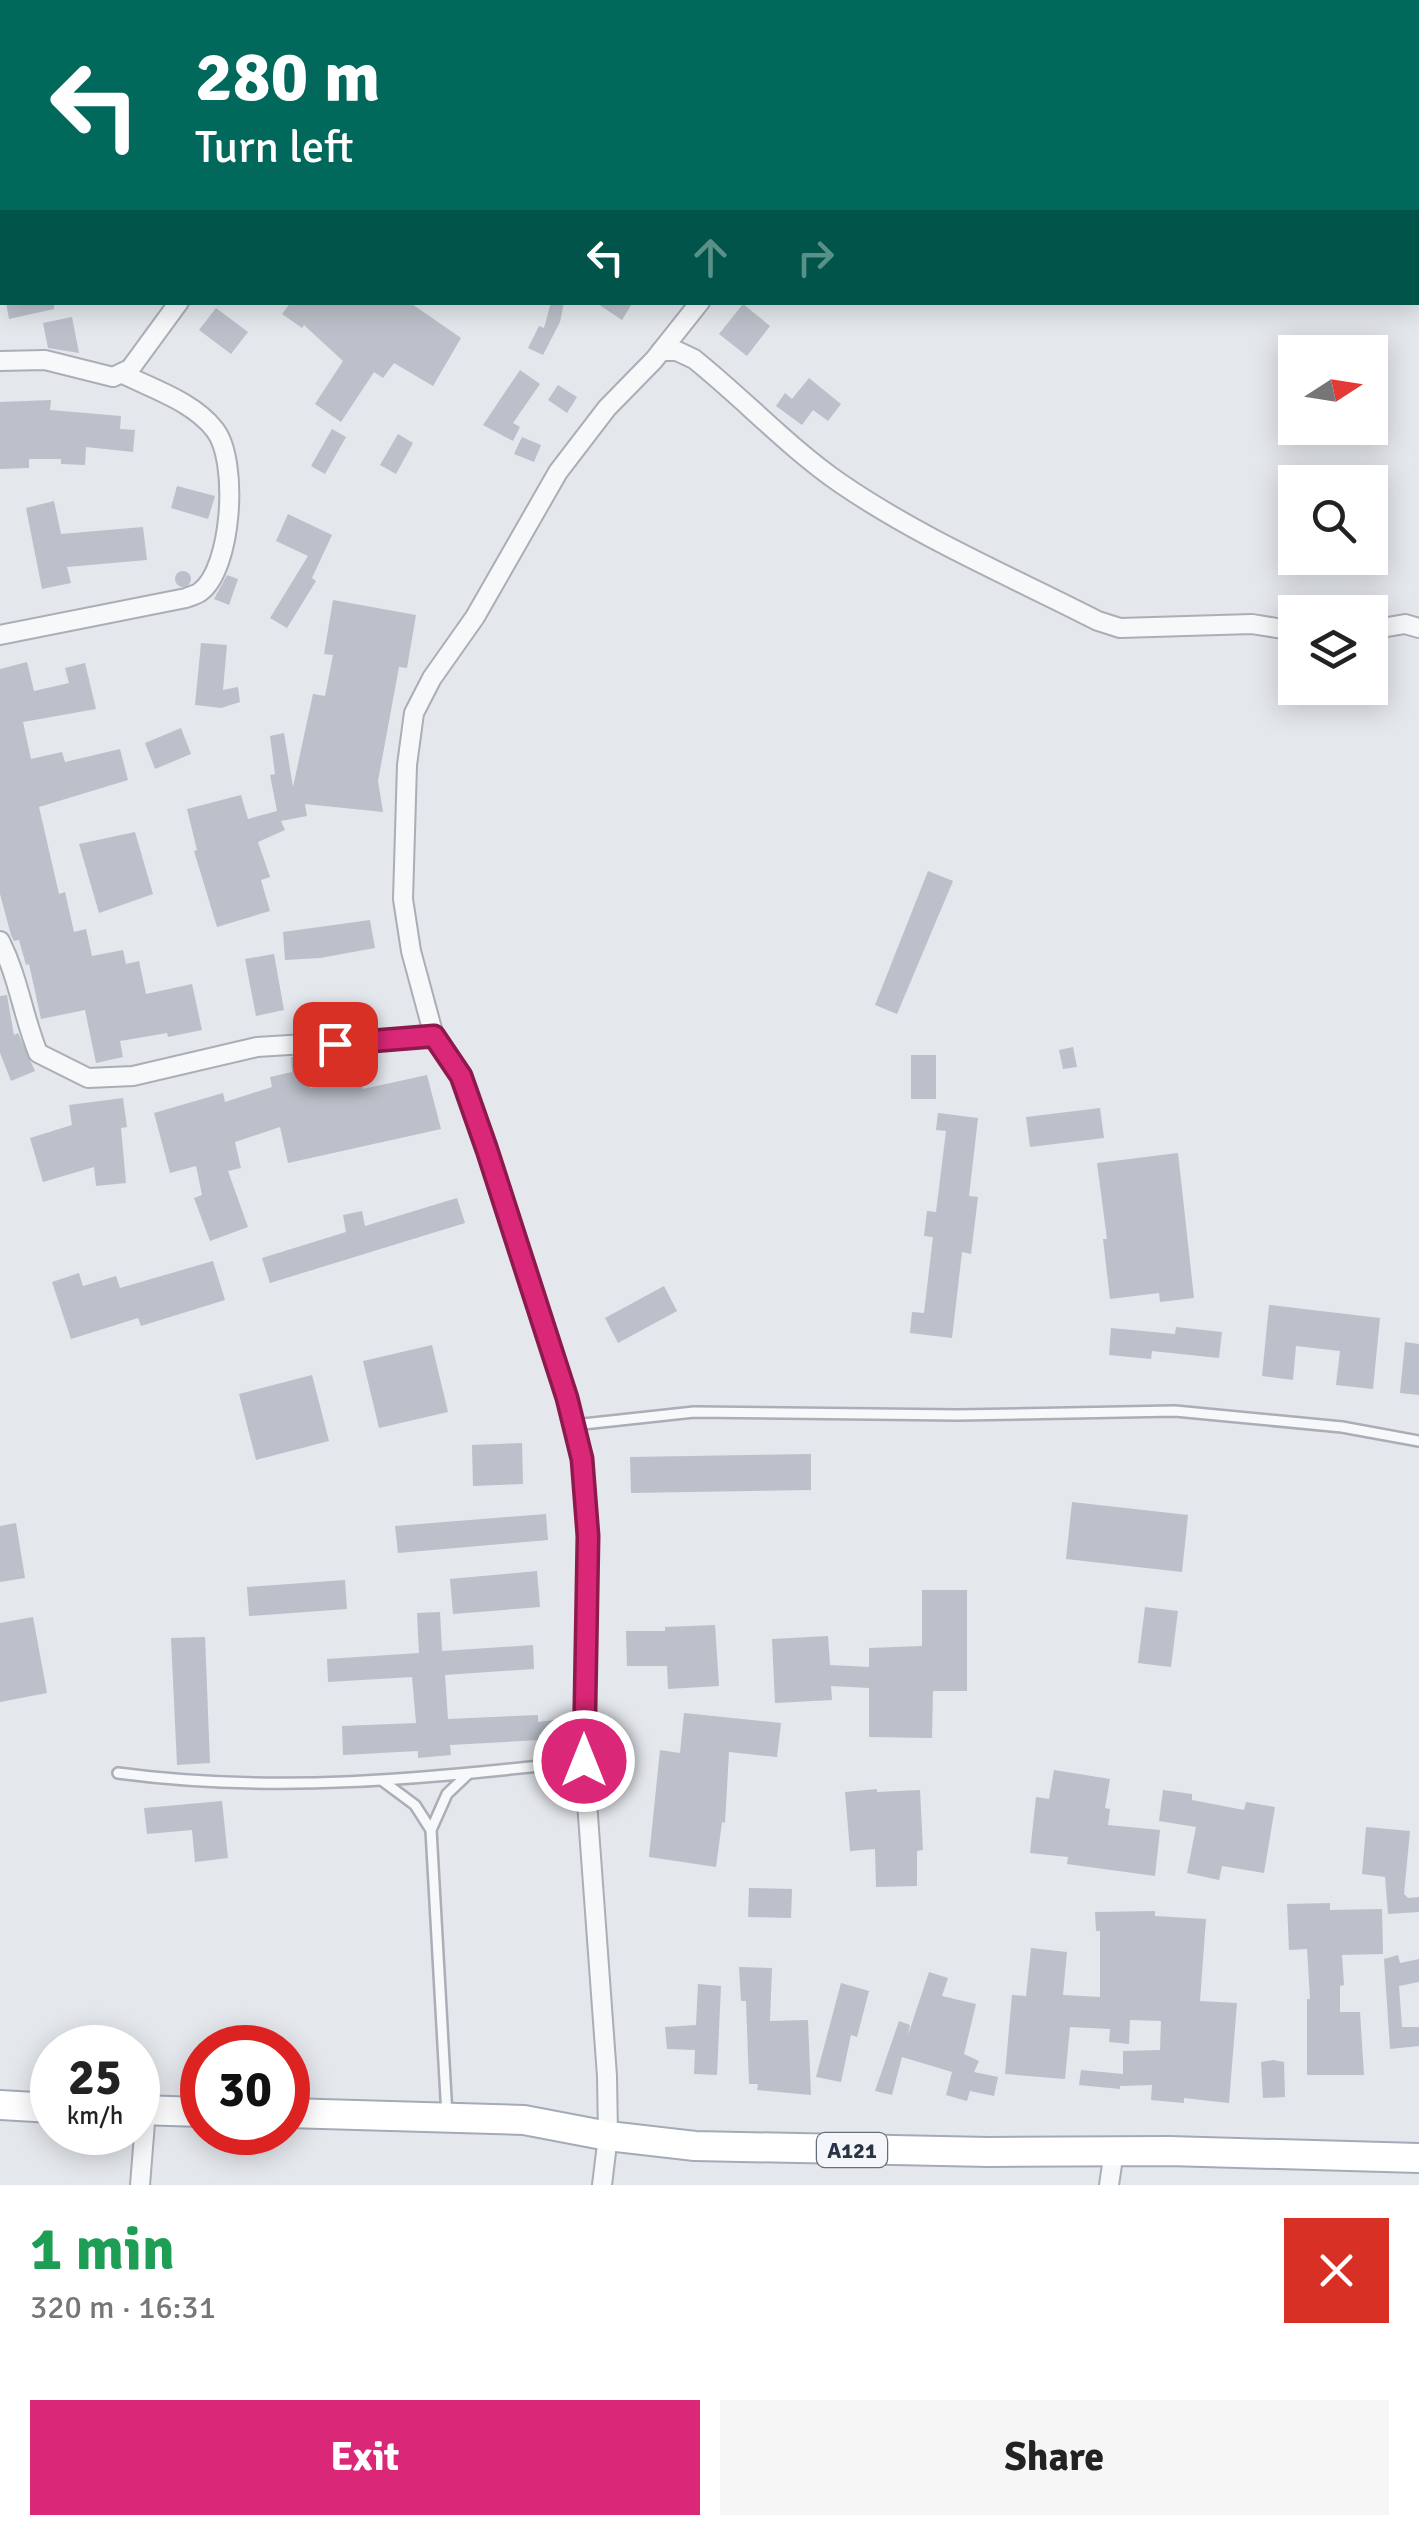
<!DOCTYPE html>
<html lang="en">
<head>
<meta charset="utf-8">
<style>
  body { margin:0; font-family:Signika,sans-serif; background:#f6f6f6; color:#222; height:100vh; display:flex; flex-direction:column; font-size:38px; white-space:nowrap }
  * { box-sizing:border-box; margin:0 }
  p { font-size:32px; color:#767676 }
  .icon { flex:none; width:55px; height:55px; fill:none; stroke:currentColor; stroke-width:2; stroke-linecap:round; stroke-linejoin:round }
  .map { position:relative; height:2185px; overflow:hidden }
  .side { display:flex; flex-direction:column; background:#fff; flex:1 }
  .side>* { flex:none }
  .guide { position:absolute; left:0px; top:0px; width:1420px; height:305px; box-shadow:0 5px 25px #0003; background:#00695c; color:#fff; overflow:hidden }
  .needle { width:65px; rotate:78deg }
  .fabs { position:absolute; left:1278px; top:335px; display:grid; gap:20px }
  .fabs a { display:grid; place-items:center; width:110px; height:110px; border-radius:0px; background:#fff; box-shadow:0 5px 25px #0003; font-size:50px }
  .speed { position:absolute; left:30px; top:2025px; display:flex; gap:20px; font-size:50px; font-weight:700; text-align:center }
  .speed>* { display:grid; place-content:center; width:130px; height:130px; border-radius:50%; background:#fff; box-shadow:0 5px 25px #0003; line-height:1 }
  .speed small { font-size:25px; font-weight:400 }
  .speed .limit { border:15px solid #d22; background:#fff; color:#111 }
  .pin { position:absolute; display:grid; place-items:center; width:85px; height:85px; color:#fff; margin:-42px; border-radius:20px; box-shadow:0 5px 15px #0006 }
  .me { position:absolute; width:110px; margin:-55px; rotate:0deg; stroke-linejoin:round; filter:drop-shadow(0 0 8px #0008) }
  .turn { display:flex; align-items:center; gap:35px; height:210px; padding:0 30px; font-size:45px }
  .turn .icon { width:130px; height:130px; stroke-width:2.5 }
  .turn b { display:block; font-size:70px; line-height:85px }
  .lanes { display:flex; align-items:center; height:95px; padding:0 30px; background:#0003; justify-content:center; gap:50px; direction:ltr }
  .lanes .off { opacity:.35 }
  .round { display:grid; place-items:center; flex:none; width:105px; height:105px; border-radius:0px; background:#f6f6f6 }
  .overview { display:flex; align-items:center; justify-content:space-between; height:170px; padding:0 30px }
  h1 { font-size:60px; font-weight:700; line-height:75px; color:#1e9e55 }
  .cta { display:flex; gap:20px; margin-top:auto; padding:20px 30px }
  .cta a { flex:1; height:115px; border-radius:0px; background:#db2777; color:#fff; font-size:40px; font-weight:700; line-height:115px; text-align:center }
  .cta a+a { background:#f6f6f6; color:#222 }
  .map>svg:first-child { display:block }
  .building { fill:#bbc0ca }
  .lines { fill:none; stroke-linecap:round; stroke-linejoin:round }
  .lane-casing { stroke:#a9aeb7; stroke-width:14 }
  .street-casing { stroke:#a9aeb7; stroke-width:22 }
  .primary-casing { stroke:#a3abb8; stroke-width:32 }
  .lane { stroke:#f7f8fa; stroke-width:9 }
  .street { stroke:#f7f8fa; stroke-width:18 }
  .primary { stroke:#fff; stroke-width:28 }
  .route-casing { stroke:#8e194d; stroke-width:25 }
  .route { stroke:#db2777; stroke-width:18 }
  .labels { text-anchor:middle; stroke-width:8; stroke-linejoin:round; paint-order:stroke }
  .shield { fill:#f4f6f9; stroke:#676e7b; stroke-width:2.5 }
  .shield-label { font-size:22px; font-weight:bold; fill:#2b3445 }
</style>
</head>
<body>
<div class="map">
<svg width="1419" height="2185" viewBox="0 0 1419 2185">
  <rect width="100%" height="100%" fill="#e4e7ec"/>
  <g class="building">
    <polygon points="6,302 54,302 54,309 9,319"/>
    <polygon points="291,302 409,302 461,338 433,386 394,363 383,378 374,372 341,422 315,404 343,361 304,325 302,328 282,314"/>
    <polygon points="551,302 564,302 560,322 543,355 528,348 539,326 544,328"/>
    <polygon points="595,302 633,302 622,320"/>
    <polygon points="743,304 770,326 747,356 719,334"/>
    <polygon points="216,308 248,332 231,354 199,330"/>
    <polygon points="72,317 79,353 48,348 43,323"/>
    <polygon points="520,370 540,384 513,423 520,427 513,441 483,425"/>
    <polygon points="809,378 841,404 828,421 813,410 802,425 776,406 785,393 792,399"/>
    <polygon points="558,385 577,397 567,413 548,400"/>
    <polygon points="51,400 50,410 121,416 120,429 135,430 133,452 86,447 85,465 61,464 61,459 29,459 29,468 0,469 0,402"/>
    <polygon points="332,429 346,437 325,474 311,466"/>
    <polygon points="398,434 413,443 396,474 380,465"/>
    <polygon points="522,437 541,445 534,462 514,454"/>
    <polygon points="177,486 215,496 208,519 171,508"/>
    <polygon points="54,501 61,534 143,527 147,560 67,567 71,583 42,589 26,508"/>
    <polygon points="288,514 332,535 312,578 316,581 287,628 270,618 308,556 276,541"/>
    <circle cx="183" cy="579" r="8"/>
    <polygon points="227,575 238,579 229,605 214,599"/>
    <polygon points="333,600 416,615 407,668 399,667 378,781 383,812 305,804 307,816 281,821 285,830 258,842 270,877 261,880 270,911 217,927 194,851 197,850 187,809 241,795 248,819 277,811 270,775 275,774 270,736 284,733 293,787 313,694 325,696 333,655 324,654"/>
    <polygon points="201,643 227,645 223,690 238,687 240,702 221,708 195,705"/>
    <polygon points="27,662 34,691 69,683 65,668 85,663 96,709 23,722 31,759 62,752 65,762 120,749 128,780 39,807 59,894 65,892 74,932 86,929 92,956 123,950 126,964 139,961 146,994 192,984 202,1030 168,1037 167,1033 120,1041 123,1057 96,1063 85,1010 41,1019 29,964 26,965 19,940 14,941 11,935 0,894 0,669"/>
    <polygon points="181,728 191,754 155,769 145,743"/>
    <polygon points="135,832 153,894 99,913 79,844"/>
    <polygon points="928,871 953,881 897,1014 875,1005"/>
    <polygon points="370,920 375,948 320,958 285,960 283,932"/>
    <polygon points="274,954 284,1010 256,1016 245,959"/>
    <polygon points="7,995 14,1035 18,1033 35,1071 11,1081 0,1053 0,996"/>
    <polygon points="1073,1047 1077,1067 1063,1069 1059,1050"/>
    <rect x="911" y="1055" width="25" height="44"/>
    <polygon points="291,1057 303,1057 310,1088 348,1080 350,1086 361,1083 363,1089 427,1075 441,1129 288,1163 280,1127 235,1142 241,1168 228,1171 248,1227 210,1241 194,1198 202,1195 196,1166 170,1173 154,1113 223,1093 225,1102 272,1087 270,1077 292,1072"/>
    <polygon points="123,1098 127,1127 121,1128 126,1183 96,1186 94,1167 43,1182 30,1138 72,1125 69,1105"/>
    <polygon points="1100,1108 1104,1138 1030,1147 1026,1117"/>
    <polygon points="938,1113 978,1118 969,1196 978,1197 971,1254 962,1252 952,1338 910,1333 912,1312 924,1313 933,1237 924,1236 927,1211 936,1212 946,1131 936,1130"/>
    <polygon points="1178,1153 1194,1298 1160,1302 1159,1293 1110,1299 1103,1239 1107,1239 1097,1163"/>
    <polygon points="457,1198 465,1223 270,1283 262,1258 346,1232 343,1215 362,1211 365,1226"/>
    <polygon points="213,1261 225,1300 141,1326 138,1318 71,1339 52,1282 79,1273 83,1286 116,1276 120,1288"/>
    <polygon points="664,1286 677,1311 618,1343 605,1318"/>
    <polygon points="1269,1305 1380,1318 1373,1389 1336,1385 1340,1351 1296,1346 1293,1380 1262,1376"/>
    <polygon points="1176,1327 1222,1332 1219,1358 1152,1351 1151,1359 1109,1355 1111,1328 1175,1334"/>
    <polygon points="1405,1342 1419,1344 1419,1395 1400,1393"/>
    <polygon points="432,1345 448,1412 379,1428 363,1361"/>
    <polygon points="312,1375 329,1441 256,1460 239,1394"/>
    <polygon points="522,1443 523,1484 473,1486 472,1445"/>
    <polygon points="811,1454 811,1490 631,1493 630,1457"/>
    <polygon points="1072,1502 1188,1515 1182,1572 1066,1559"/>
    <polygon points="546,1514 548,1540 398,1553 395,1526"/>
    <polygon points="16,1523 25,1578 0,1582 0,1526"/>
    <polygon points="537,1571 540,1607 453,1614 450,1579"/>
    <polygon points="345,1580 347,1609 249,1616 247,1587"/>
    <polygon points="922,1590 967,1590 967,1691 933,1691 932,1738 869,1737 869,1688 831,1686 832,1700 775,1703 772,1639 828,1636 830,1665 869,1667 869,1648 922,1646"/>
    <polygon points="1145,1607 1178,1611 1171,1667 1138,1663"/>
    <polygon points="440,1612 442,1651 533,1645 534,1669 445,1675 448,1719 538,1715 538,1722 572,1718 572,1731 539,1735 539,1740 450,1745 451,1755 418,1758 418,1751 343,1755 342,1726 416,1723 412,1677 328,1682 327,1659 419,1653 417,1613"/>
    <polygon points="33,1617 47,1693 0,1702 0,1623"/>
    <polygon points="715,1625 719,1686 668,1689 667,1666 627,1666 626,1631 665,1631 665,1627"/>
    <polygon points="205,1637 210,1763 177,1765 171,1638"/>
    <polygon points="684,1713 781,1723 777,1757 729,1752 725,1823 722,1822 716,1867 649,1857 660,1750 680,1753"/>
    <polygon points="1054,1770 1110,1779 1105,1808 1110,1809 1108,1825 1160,1830 1155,1876 1067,1864 1068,1857 1030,1853 1036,1797 1049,1799"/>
    <polygon points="877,1789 877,1792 920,1790 923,1850 917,1851 917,1886 876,1887 875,1849 850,1851 845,1792"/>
    <polygon points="1163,1790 1192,1794 1192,1800 1244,1810 1246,1802 1275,1807 1264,1873 1222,1866 1219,1880 1187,1873 1196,1827 1159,1821"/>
    <polygon points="222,1801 228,1858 195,1862 192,1830 147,1834 144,1808"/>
    <polygon points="1366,1827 1410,1831 1404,1894 1408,1898 1419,1897 1419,1912 1388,1914 1385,1877 1362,1874"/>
    <polygon points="749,1888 792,1889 791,1918 748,1917"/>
    <polygon points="1330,1903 1330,1910 1382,1909 1383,1954 1342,1955 1344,1985 1340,1986 1340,2012 1360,2012 1364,2075 1307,2075 1307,1999 1310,1999 1307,1949 1289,1950 1287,1904"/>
    <polygon points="1155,1911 1155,1916 1206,1919 1200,2001 1237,2003 1229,2103 1184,2098 1184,2103 1151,2100 1152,2085 1120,2086 1120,2089 1079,2085 1081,2070 1123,2074 1123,2051 1160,2050 1161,2021 1130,2020 1129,2044 1109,2042 1110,2029 1070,2027 1065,2079 1005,2074 1012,1995 1026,1996 1031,1948 1067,1952 1063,1995 1100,1997 1100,1931 1096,1931 1095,1912"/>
    <polygon points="1398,1955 1400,1963 1419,1959 1419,1982 1399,1986 1402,2027 1419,2027 1419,2046 1390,2049 1384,1959"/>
    <polygon points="739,1967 772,1968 770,2021 808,2020 811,2095 757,2090 758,2084 749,2084 746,2001 741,2001"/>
    <polygon points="929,1972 948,1978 942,1996 976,2004 964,2054 979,2061 974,2072 998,2077 994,2096 970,2091 967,2101 946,2095 952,2072 902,2057 892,2095 875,2091 899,2021 910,2025 908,2035"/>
    <polygon points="841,1983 869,1991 857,2037 851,2035 841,2082 816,2077"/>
    <polygon points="698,1984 721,1986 717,2075 694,2074 695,2050 667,2049 665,2027 696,2025"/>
    <polygon points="1273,2060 1284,2062 1285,2097 1263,2098 1261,2062"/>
  </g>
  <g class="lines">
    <defs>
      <g id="lane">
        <polyline points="574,1425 694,1412 958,1415 1175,1411 1342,1427 1419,1441"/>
        <path d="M118 1773C273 1794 429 1779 584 1761"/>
        <polyline points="384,1782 415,1805 431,1830 447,2116"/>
        <polyline points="431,1830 447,1794 467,1775"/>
      </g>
      <g id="street">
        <polyline points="127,2 128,0"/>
        <polyline points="558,2 562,0"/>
        <polyline points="919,2 919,0"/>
        <polyline points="0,160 2,165"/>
        <polyline points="0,179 2,177"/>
        <path d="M661 351H677L694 359C744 399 788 447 840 483 920 538 1012 577 1098 621L1120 628 1252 624 1295 631"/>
        <polyline points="0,361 45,360 113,377 130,369 179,302"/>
        <polyline points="1370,630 1405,624 1419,628"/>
        <path d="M0 635 186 598C190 596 196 595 200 592 232 569 239 461 215 430 194 402 153 389 123 374"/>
        <path d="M0 941C19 979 22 1013 38 1053L88 1078 133 1076 257 1047 434 1036"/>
        <polyline points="140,2185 146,2110"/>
        <polyline points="602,2185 608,2136 607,2076 584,1761 587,1536 583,1459 567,1397 500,1187 461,1076 434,1036 411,951 403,899 407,765 414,713 432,678 475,617 558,472 607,408 654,360 700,302"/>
        <polyline points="1109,2185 1114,2151"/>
      </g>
      <g id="primary">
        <polyline points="0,2105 52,2108"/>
        <polyline points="138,2110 202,2112"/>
        <polyline points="288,2113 524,2120 608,2136 695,2146 989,2152 1169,2151 1419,2158"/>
      </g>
    </defs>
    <use href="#lane" class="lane-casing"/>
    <use href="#street" class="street-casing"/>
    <use href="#primary" class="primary-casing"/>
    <use href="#lane" class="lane"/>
    <use href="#street" class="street"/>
    <use href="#primary" class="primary"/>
  </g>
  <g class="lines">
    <defs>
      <polyline id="route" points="335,1044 434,1036 461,1076 487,1150 567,1398 582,1459 588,1536 584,1761"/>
    </defs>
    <use href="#route" class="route-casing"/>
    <use href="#route" class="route"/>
  </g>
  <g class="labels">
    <rect class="shield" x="817" y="2133" width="70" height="34" rx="8"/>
    <g class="shield-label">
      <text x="852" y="2158">A121</text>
    </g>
  </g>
</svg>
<div class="fabs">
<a><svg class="needle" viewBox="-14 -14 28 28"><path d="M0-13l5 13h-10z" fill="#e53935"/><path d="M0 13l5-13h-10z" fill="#767676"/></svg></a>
<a><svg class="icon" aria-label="search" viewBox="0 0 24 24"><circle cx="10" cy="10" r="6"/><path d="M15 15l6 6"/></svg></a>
<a><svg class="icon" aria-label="layers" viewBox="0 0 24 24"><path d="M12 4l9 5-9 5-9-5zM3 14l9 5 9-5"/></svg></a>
</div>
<div class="speed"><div>25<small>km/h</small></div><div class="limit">30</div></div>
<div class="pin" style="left:335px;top:1044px;background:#d93025"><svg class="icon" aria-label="arrive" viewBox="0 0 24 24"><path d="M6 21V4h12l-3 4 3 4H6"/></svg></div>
<svg class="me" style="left:584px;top:1761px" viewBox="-20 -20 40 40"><circle r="17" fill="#db2777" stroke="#fff" stroke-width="3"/><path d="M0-11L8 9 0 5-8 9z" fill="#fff"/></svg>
<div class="guide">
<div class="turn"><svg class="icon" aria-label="left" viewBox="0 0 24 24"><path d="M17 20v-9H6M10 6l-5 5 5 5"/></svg><div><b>280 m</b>Turn left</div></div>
<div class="lanes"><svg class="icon" aria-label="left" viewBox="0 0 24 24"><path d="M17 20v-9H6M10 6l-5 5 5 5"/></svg><svg class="icon off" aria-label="ahead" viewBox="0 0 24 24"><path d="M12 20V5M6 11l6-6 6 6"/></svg><svg class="icon off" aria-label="right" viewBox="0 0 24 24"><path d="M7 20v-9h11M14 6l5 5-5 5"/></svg></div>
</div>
</div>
<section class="side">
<div class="overview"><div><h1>1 min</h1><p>320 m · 16:31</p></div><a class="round" style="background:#d93025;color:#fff"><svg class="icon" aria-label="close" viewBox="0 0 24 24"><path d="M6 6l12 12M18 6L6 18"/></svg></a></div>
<div class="cta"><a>Exit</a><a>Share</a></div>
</section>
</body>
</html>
